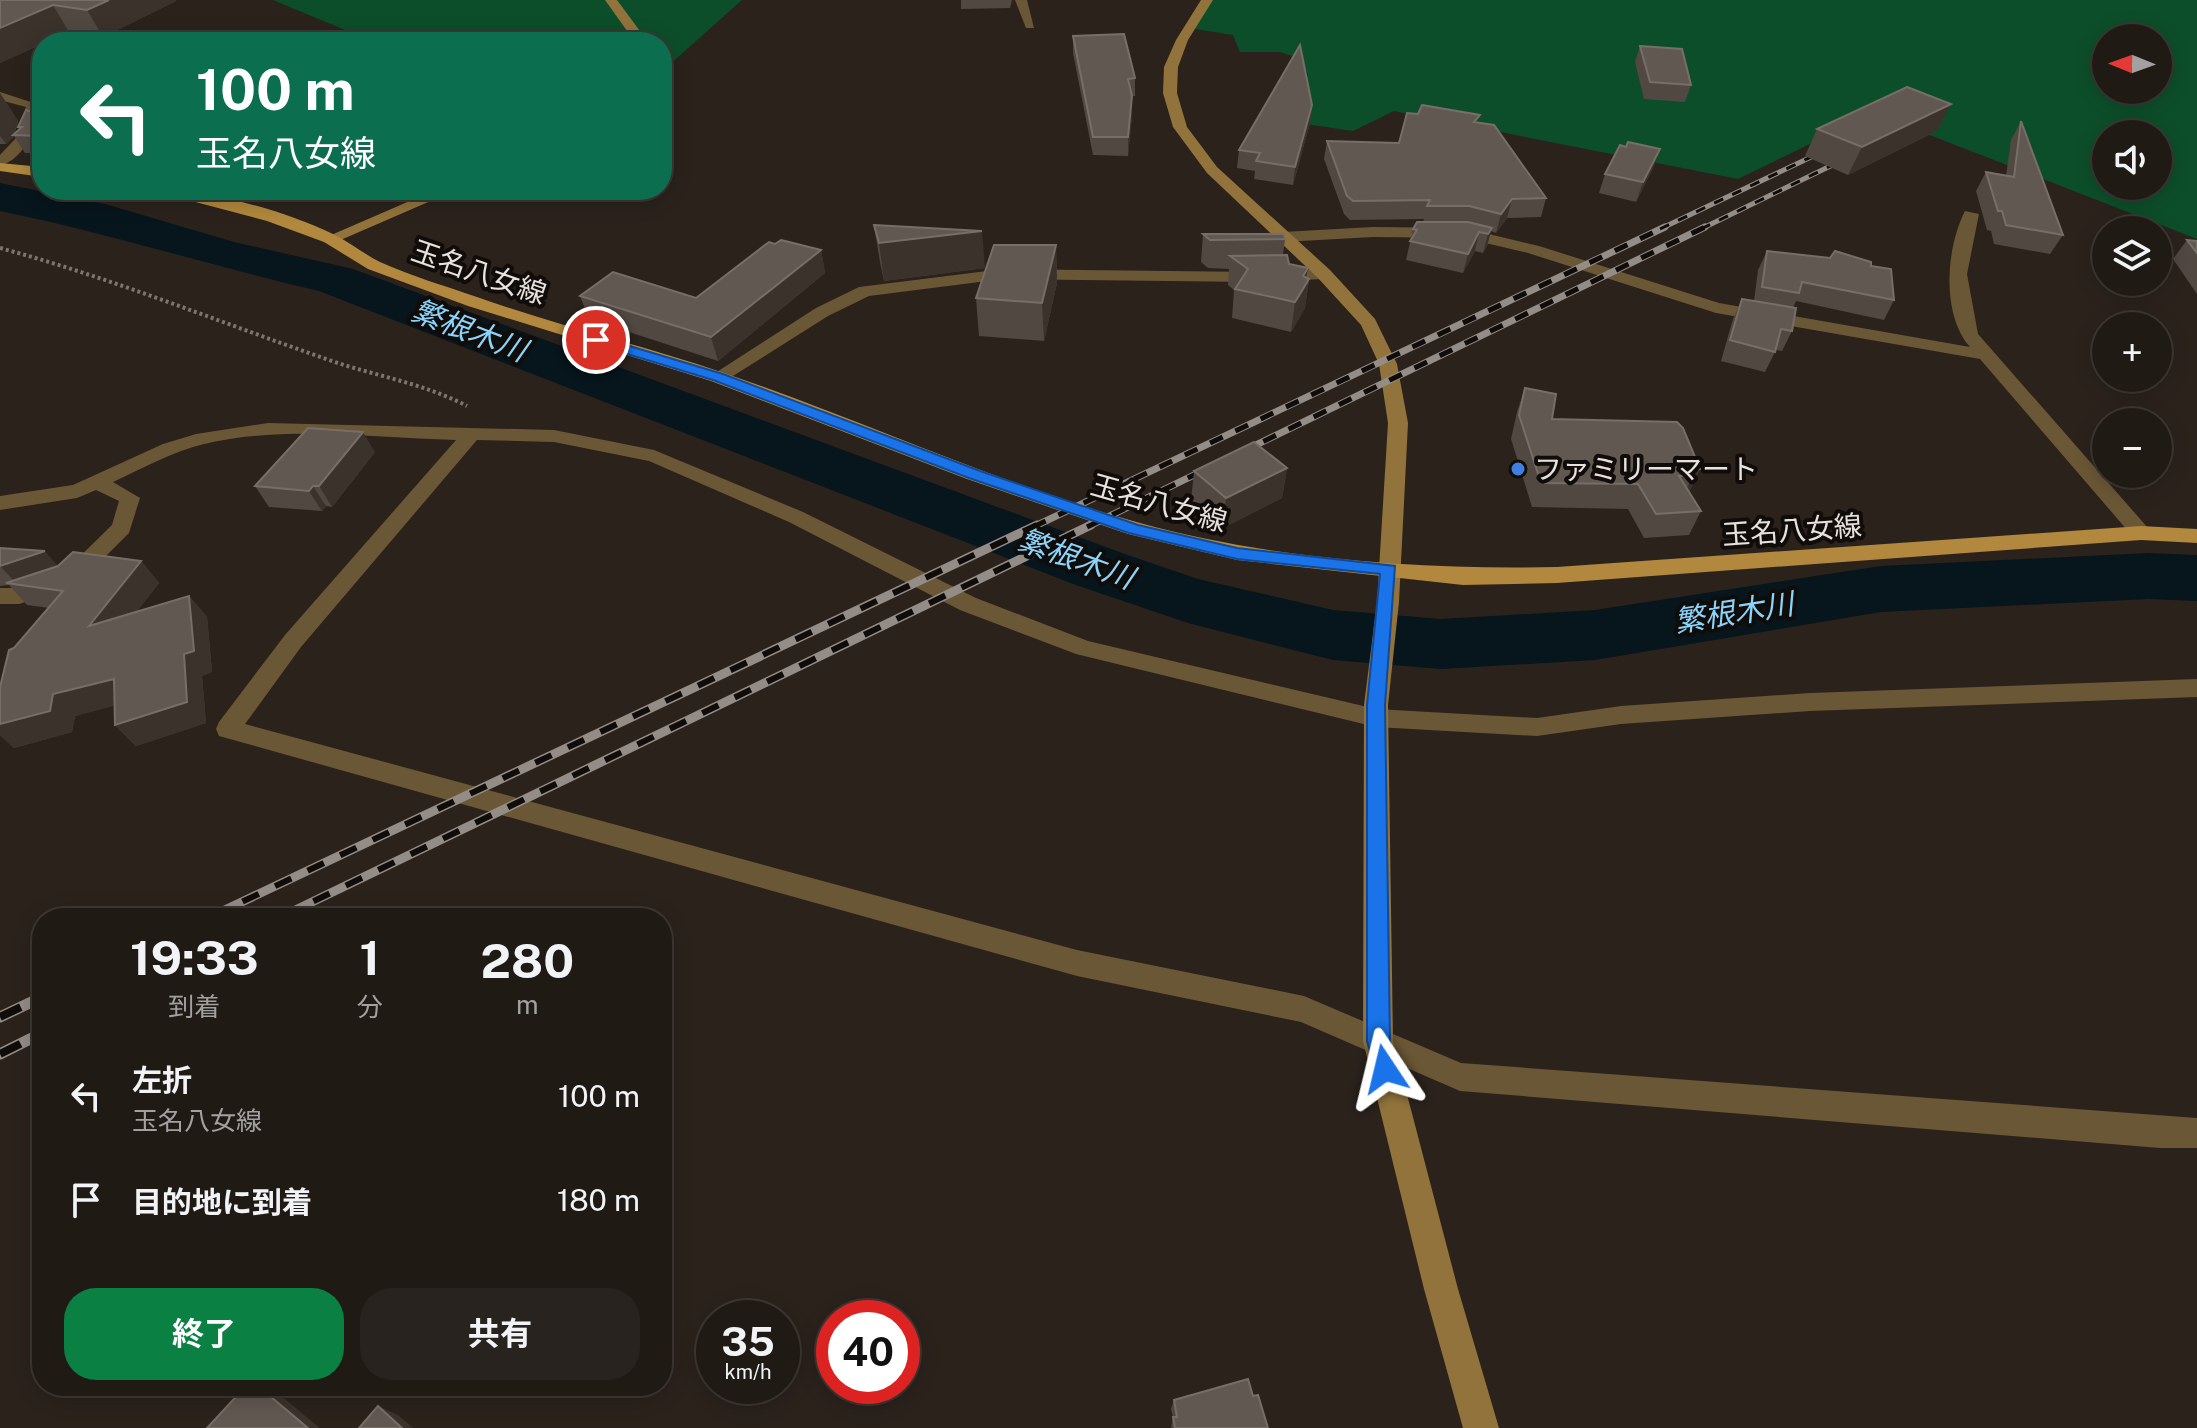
<!DOCTYPE html>
<html lang="ja">
<head>
<meta charset="utf-8">
<style>
  body { margin:0; font-family:"Public Sans","Noto Sans JP",sans-serif; background:#28231e; color:#f1f3f6; height:100vh; display:flex; flex-direction:column; font-size:30px; white-space:nowrap }
  * { box-sizing:border-box; margin:0 }
  p { font-size:26px; color:#a2a1a0 }
  .icon { flex:none; width:44px; height:44px; fill:none; stroke:currentColor; stroke-width:2; stroke-linecap:round; stroke-linejoin:round }
  .map { position:relative; flex:1; overflow:hidden }
  .panel { position:absolute; left:32px; top:908px; width:640px; height:488px; display:flex; flex-direction:column; background:#201a15; border-radius:32px; box-shadow:0 4px 20px #0003,0 0 0 2px #3d3834 }
  .panel>* { flex:none }
  .banner { position:absolute; left:32px; top:32px; width:640px; height:168px; border-radius:32px; box-shadow:0 4px 20px #0003,0 0 0 2px #3d3834; background:#0b6e4f; color:#fff; overflow:hidden }
  .needle { width:52px; rotate:271deg }
  .buttons { position:absolute; left:2092px; top:24px; display:grid; gap:16px }
  .buttons a { display:grid; place-items:center; width:80px; height:80px; border-radius:50%; background:#201a15; box-shadow:0 4px 20px #0003,0 0 0 2px #3d3834; font-size:40px }
  .speed { position:absolute; left:696px; top:1300px; display:flex; gap:16px; font-size:40px; font-weight:700; text-align:center }
  .speed>* { display:grid; place-content:center; width:104px; height:104px; border-radius:50%; background:#201a15; box-shadow:0 4px 20px #0003,0 0 0 2px #3d3834; line-height:1 }
  .speed small { font-size:20px; font-weight:400 }
  .speed .limit { border:12px solid #d22; background:#fff; color:#111 }
  .pin { position:absolute; display:grid; place-items:center; width:68px; height:68px; color:#fff; margin:-34px; border:4px solid #fff; border-radius:50%; box-shadow:0 2px 8px #0007 }
  .me { position:absolute; width:88px; margin:-44px; rotate:350deg; stroke-linejoin:round; filter:drop-shadow(0 0 6px #0008) }
  .turn { display:flex; align-items:center; gap:28px; height:168px; padding:0 32px; font-size:36px }
  .turn .icon { width:104px; height:104px; stroke-width:2.5 }
  .turn b { display:block; font-size:56px; line-height:68px }
  .eta { display:flex; justify-content:space-evenly; align-items:center; height:136px; text-align:center }
  .eta b { font-size:48px; font-weight:700; line-height:56px }
  .cta { display:flex; gap:16px; margin-top:auto; padding:16px 32px }
  .cta a { flex:1; height:92px; border-radius:32px; background:#0b8043; color:#fff; font-size:32px; font-weight:700; line-height:92px; text-align:center }
  .cta a+a { background:#28231e; color:#f1f3f6 }
  ul { padding:0; list-style:none }
  li { display:flex; align-items:center; gap:24px; height:104px; padding:0 32px }
  li div { flex:1 }
  li b { display:block; font-size:30px }
  li em { font-style:normal }
  .map>svg:first-child { display:block }
  .green { fill:#0d4e2a; fill-rule:evenodd }
  .lines { fill:none; stroke-linecap:round; stroke-linejoin:round }
  .river { fill:#07151c; fill-rule:evenodd }
  .path { stroke:#7c746f; stroke-width:4; stroke-dasharray:3 3; stroke-linecap:butt }
  .street { fill:#6a5735; fill-rule:evenodd }
  .secondary { fill:#92733b; fill-rule:evenodd }
  .primary { fill:#b1883d; fill-rule:evenodd }
  .rail-far3-casing { stroke:#948c87; stroke-width:5 }
  .rail-far2-casing { stroke:#948c87; stroke-width:7 }
  .rail-far1-casing { stroke:#948c87; stroke-width:9 }
  .rail-casing { stroke:#948c87; stroke-width:11 }
  .rail-far3 { stroke:#100c09; stroke-width:3; stroke-dasharray:10; stroke-linecap:butt }
  .rail-far2 { stroke:#100c09; stroke-width:5; stroke-dasharray:14; stroke-linecap:butt }
  .rail-far1 { stroke:#100c09; stroke-width:6; stroke-dasharray:18; stroke-linecap:butt }
  .rail { stroke:#100c09; stroke-width:8; stroke-dasharray:23; stroke-linecap:butt }
  .wall { fill:#514842 }
  .shaded-wall { fill:#3b322c }
  .building { fill:#625852; stroke:#776e68; stroke-width:2 }
  .route { fill:#1a73e8; stroke:#114b97; stroke-width:2 }
  .shop-dot { fill:#3f7fe0; stroke:#100c09; stroke-width:3 }
  .labels { text-anchor:middle; stroke-width:8; stroke-linejoin:round; paint-order:stroke }
  .street-label { font-size:28px; fill:#e8e1dd; stroke:#100c09 }
  .poi-label { font-size:28px; fill:#e8e1dd; stroke:#100c09; text-anchor:start }
  .water-label { font-size:30px; font-style:italic; fill:#8ad4fb; stroke:#100c09 }
</style>
</head>
<body>
<div class="map">
<svg width="2197" height="1428" viewBox="0 0 2197 1428">
  <rect width="100%" height="100%" fill="#2b221c"/>
  <g class="green">
    <polygon points="273,0 742,0 668,66 662,66 662,42 374,42"/>
    <path d="M1210 0H2197V239L1873 113 1738 179 1394 111 1353 131 1279 120 1308 75 1301 59 1280 52H1240L1233 35 1189 28ZM2106 38H2158V90H2106ZM2106 134H2158V186H2106Z"/>
  </g>
  <g class="lines">
    <path class="river" d="M0 183 105 204 234 242 353 269 1122 553 1198 579 1333 610 1441 619 1595 610 1881 566 2148 553 2197 555V601L2148 599 1881 612 1595 660 1441 669 1333 660 1188 623 1076 585 319 291C212 266 108 233 0 211Z"/>
    <path class="path" d="M0 248C112 278 219 322 329 360 375 376 423 383 467 406"/>
    <g class="street">
      <polygon points="1015,0 1027,0 1034,28 1026,28"/>
      <path d="M0 92 40 105C36 129 25 158 0 166V155L16 138 26 107 0 100Z"/>
      <path d="M1965 211 1979 214 1967 274 1978 334 2148 528 2151 533 2148 538H2134L1980 359 1716 313 1528 253 1464 238 1373 237 1283 242 1275 237 1283 232 1373 227 1464 228 1539 246 1719 303 1970 347C1941 314 1946 248 1965 211Z"/>
      <polygon points="1003,269 1254,272 1324,269 1332,274 1324,279 1254,282 1003,279 869,296 828,316 725,381 718,383 709,377 816,308 859,287"/>
      <path d="M268 423 554 430 654 450 803 512 976 598 1088 641 1376 709 1537 718 1621 706 1810 693 2197 679V697L1810 711 1621 724 1537 736 1376 727 1076 654 960 610 789 522 649 461 554 442 477 440 301 647 245 724 1077 950 1304 996 1461 1063 2197 1118V1148H2160L1460 1091 1301 1022 1077 976 219 736 216 729 219 722 285 635 456 440C374 438 285 425 204 444 172 452 143 468 113 482L140 498 129 533 77 585 19 604H0V588H18L61 575 112 525 119 501 96 490 77 498 0 510V496L73 485 163 444 196 434Z"/>
    </g>
    <g class="secondary">
      <polygon points="605,0 617,0 648,42 635,42"/>
      <polygon points="1201,0 1213,0 1188,40 1178,67 1177,93 1187,127 1217,167 1330,270 1375,319 1397,364 1408,423 1399,602 1388,705 1393,1041 1458,1289 1499,1428 1463,1428 1424,1289 1363,1041 1364,705 1377,602 1388,423 1379,364 1361,325 1318,278 1207,173 1173,127 1163,93 1164,67 1176,40"/>
      <polygon points="435,190 456,190 336,242 322,239"/>
    </g>
    <g class="primary">
      <polygon points="0,163 42,167 42,177 0,171"/>
      <path d="M150 190C212 190 280 209 335 235 351 243 364 254 380 262 411 276 445 286 477 297 558 326 642 345 724 373 863 420 998 484 1140 523 1270 559 1423 570 1557 567L2141 526 2197 529V543L2141 540 1557 583 1463 585 1237 560 1128 534 967 479 711 381 468 306 368 269 324 242 267 221Z"/>
    </g>
    <defs>
      <g id="rail-far3">
        <polyline points="1660,229 1828,149"/>
        <polyline points="1701,229 1851,156"/>
      </g>
      <g id="rail-far2">
        <polyline points="1033,527 1665,227"/>
        <polyline points="1087,527 1705,227"/>
      </g>
      <g id="rail-far1">
        <polyline points="210,917 1037,525"/>
        <polyline points="281,917 1091,525"/>
      </g>
      <g id="rail">
        <polyline points="209,918 215,915"/>
        <polyline points="280,918 286,915"/>
        <polyline points="0,1017 42,997"/>
        <polyline points="0,1054 42,1033"/>
      </g>
    </defs>
    <use href="#rail-far3" class="rail-far3-casing"/>
    <use href="#rail-far2" class="rail-far2-casing"/>
    <use href="#rail-far1" class="rail-far1-casing"/>
    <use href="#rail" class="rail-casing"/>
    <use href="#rail-far3" class="rail-far3"/>
    <use href="#rail-far2" class="rail-far2"/>
    <use href="#rail-far1" class="rail-far1"/>
    <use href="#rail" class="rail"/>
  </g>
  <g class="wall">
    <polygon points="0,0 176,1 103,37 69,32 42,42 42,44 0,63"/>
    <polygon points="961,0 1012,0 1010,8 961,9"/>
    <polygon points="1073,36 1135,78 1135,96 1132,96 1132,115 1128,156 1093,155 1073,53"/>
    <polygon points="1640,46 1691,85 1685,102 1644,99 1635,62"/>
    <polygon points="0,93 18,121 14,135 19,130 18,127 42,110 42,153 25,153 14,136 6,144 0,144"/>
    <polygon points="1312,105 1310,123 1293,185 1254,179 1255,171 1237,168 1239,150"/>
    <polygon points="2021,121 2063,235 2050,254 1994,244 1991,231 1987,230 1976,191 1986,172 2006,176 2011,140"/>
    <polygon points="1478,123 1546,198 1541,217 1507,218 1496,233 1491,231 1487,246 1483,253 1475,251 1463,273 1406,260 1413,229 1423,222 1424,219 1350,220 1344,214 1324,159 1327,141 1399,143"/>
    <polygon points="1817,129 1937,131 1848,175 1805,156"/>
    <polygon points="1626,147 1660,149 1653,168 1636,202 1599,193 1605,174"/>
    <polygon points="874,225 985,268 884,281 880,262"/>
    <polygon points="1203,234 1285,239 1283,255 1289,264 1308,268 1306,277 1309,279 1305,308 1291,332 1232,318 1234,290 1228,285 1229,269 1208,268 1201,262"/>
    <polygon points="2187,240 2197,241 2197,294 2173,259"/>
    <polygon points="775,244 821,250 825,273 718,361 589,319 580,296 696,298"/>
    <polygon points="1056,245 1057,283 1044,341 979,336 976,298"/>
    <polygon points="1767,251 1871,266 1894,300 1884,320 1796,301 1793,308 1792,331 1782,351 1776,350 1765,372 1721,361 1733,319 1742,299 1754,301 1758,270"/>
    <polygon points="1525,388 1552,419 1700,469 1689,492 1701,511 1689,535 1644,538 1628,509 1532,507 1511,439 1517,412"/>
    <polygon points="375,452 332,507 326,506 322,511 269,507 255,486"/>
    <polygon points="1287,468 1282,498 1223,528 1191,501 1194,471"/>
    <polygon points="0,548 58,566 141,561 159,583 137,611 189,596 207,617 212,672 202,676 206,723 136,746 115,725 115,705 75,716 72,732 14,748 0,735 0,687 14,648 49,608 27,605 9,585 0,586"/>
    <polygon points="1253,1396 1268,1428 1171,1428 1173,1417 1171,1409 1174,1400"/>
  </g>
  <g class="shaded-wall">
    <polygon points="109,0 176,0 176,1 103,37 87,10"/>
    <polygon points="53,5 69,32 47,42 42,42 42,44 0,63 0,28"/>
    <polygon points="0,93 18,121 13,136 6,144 0,136"/>
    <polygon points="1132,96 1132,115 1128,156 1128,137"/>
    <polygon points="1951,104 1937,131 1848,175 1862,147"/>
    <polygon points="1312,105 1310,123 1293,185 1295,167"/>
    <polygon points="1660,149 1653,168 1636,202 1643,182"/>
    <polygon points="1512,199 1507,218 1496,233 1501,214"/>
    <polygon points="1492,228 1487,246 1483,253 1488,234"/>
    <polygon points="982,231 985,268 884,281 879,243"/>
    <polygon points="1479,232 1475,251 1463,273 1468,254"/>
    <polygon points="1056,245 1057,283 1044,341 1042,303"/>
    <polygon points="821,250 825,273 718,361 711,337"/>
    <polygon points="1308,268 1305,285 1309,279 1305,308 1291,332 1295,302 1303,276"/>
    <polygon points="363,432 375,452 332,507 319,486"/>
    <polygon points="1287,468 1282,498 1223,528 1226,498"/>
    <polygon points="1700,469 1688,494 1684,494 1693,476 1691,471"/>
    <polygon points="313,486 326,506 322,511 309,491"/>
    <polygon points="45,551 61,570 18,585 0,566"/>
    <polygon points="141,561 159,583 109,648 89,626"/>
    <polygon points="189,596 207,617 212,672 202,676 206,723 136,746 115,725"/>
    <polygon points="114,679 134,701 75,716 72,732 14,748 0,735 0,724 53,694"/>
    <polygon points="258,1386 265,1386 274,1390 320,1428 308,1428"/>
    <polygon points="378,1406 398,1415 413,1428 402,1428"/>
  </g>
  <g class="building">
    <polygon points="0,0 109,0 87,10 53,5 0,28"/>
    <polygon points="1124,34 1135,78 1128,79 1132,96 1128,137 1093,137 1073,36"/>
    <polygon points="324,38 355,42 360,39 389,42 318,42"/>
    <polygon points="1300,45 1312,105 1295,167 1256,161 1260,153 1239,150"/>
    <polygon points="1640,46 1682,49 1691,85 1650,82"/>
    <polygon points="1907,87 1951,104 1862,147 1817,129"/>
    <polygon points="1422,105 1480,115 1474,122 1494,125 1546,198 1512,199 1501,214 1469,206 1427,206 1430,200 1353,201 1347,196 1327,141 1399,143 1407,113 1418,114"/>
    <polygon points="26,110 38,114 42,110 42,136 13,135 22,127 18,127"/>
    <polygon points="2021,121 2063,235 2006,225 2002,211 1998,211 1986,172 2014,177"/>
    <polygon points="1628,142 1660,149 1643,182 1605,174 1620,145 1626,147"/>
    <polygon points="1417,222 1468,222 1492,228 1488,234 1479,232 1468,254 1410,241 1417,230 1413,229"/>
    <polygon points="874,225 982,231 879,243"/>
    <polygon points="1203,234 1284,234 1285,239 1210,240"/>
    <polygon points="781,240 821,250 711,337 580,296 613,272 696,298 769,242 775,244"/>
    <polygon points="2187,240 2197,241 2197,253"/>
    <polygon points="994,245 1056,245 1042,303 976,298"/>
    <polygon points="1767,251 1830,258 1835,251 1871,262 1871,266 1891,269 1894,300 1802,282 1799,293 1762,287"/>
    <polygon points="1287,255 1289,264 1308,268 1303,276 1309,279 1295,302 1235,289 1248,269 1230,256"/>
    <polygon points="1742,299 1796,308 1792,331 1781,329 1775,352 1730,340"/>
    <polygon points="1525,388 1556,394 1552,419 1677,422 1683,428 1700,469 1691,471 1693,476 1679,476 1701,511 1656,514 1638,484 1541,483 1519,415"/>
    <polygon points="308,428 363,432 319,486 313,486 309,491 255,486"/>
    <polygon points="1254,442 1287,468 1226,498 1194,471"/>
    <polygon points="0,548 45,551 0,566"/>
    <polygon points="73,552 141,561 89,626 189,596 194,651 184,654 187,702 115,725 114,679 53,694 50,711 0,724 0,687 9,650 14,648 63,591 6,583 58,566"/>
    <polygon points="1248,1379 1253,1396 1258,1395 1268,1428 1175,1428 1173,1417 1177,1417 1174,1400"/>
    <polygon points="246,1386 258,1386 308,1428 207,1428"/>
    <polygon points="378,1406 402,1428 359,1428"/>
  </g>
  <polygon class="route" points="596,336 723,374 980,471 1138,525 1237,548 1395,566 1385,705 1390,1041 1397,1069 1393,1076 1385,1079 1377,1076 1367,1041 1367,705 1380,574 1237,559 1129,533 969,478 713,380 591,343 591,337"/>
  <circle class="shop-dot" cx="1518" cy="469" r="8"/>
  <g class="labels">
    <g class="street-label">
      <text transform="translate(479 272) rotate(19)" y="10">玉名八女線</text>
      <text transform="translate(1159 503) rotate(16)" y="10">玉名八女線</text>
      <text transform="translate(1792 530) rotate(-4)" y="10">玉名八女線</text>
    </g>
    <g class="poi-label">
      <text x="1534" y="479">ファミリーマート</text>
    </g>
    <g class="water-label">
      <text transform="translate(469 331) rotate(21)" y="10">繁根木川</text>
      <text transform="translate(1076 559) rotate(20)" y="10">繁根木川</text>
      <text transform="translate(1734 613) rotate(-9)" y="10">繁根木川</text>
    </g>
  </g>
</svg>
<div class="buttons">
<a><svg class="needle" viewBox="-14 -14 28 28"><path d="M0-13l5 13h-10z" fill="#e53935"/><path d="M0 13l5-13h-10z" fill="#a2a1a0"/></svg></a>
<a><svg class="icon" aria-label="sound" viewBox="0 0 24 24"><path d="M4 9h4l5-4v14l-5-4H4zM17 9q2 3 0 6"/></svg></a>
<a><svg class="icon" aria-label="layers" viewBox="0 0 24 24"><path d="M12 4l9 5-9 5-9-5zM3 14l9 5 9-5"/></svg></a>
<a>+</a>
<a>−</a>
</div>
<div class="speed"><div>35<small>km/h</small></div><div class="limit">40</div></div>
<div class="pin" style="left:596px;top:340px;background:#d93025"><svg class="icon" aria-label="arrive" viewBox="0 0 24 24"><path d="M6 21V4h12l-3 4 3 4H6"/></svg></div>
<svg class="me" style="left:1385px;top:1069px" viewBox="-20 -20 40 40"><path d="M0-17L14 15 0 8-14 15z" fill="#1a73e8" stroke="#fff" stroke-width="4"/></svg>
<div class="banner">
<div class="turn"><svg class="icon" aria-label="left" viewBox="0 0 24 24"><path d="M17 20v-9H6M10 6l-5 5 5 5"/></svg><div><b>100 m</b>玉名八女線</div></div>
</div>
<section class="panel">
<div class="eta">
<div><b>19:33</b><p>到着</p></div>
<div><b>1</b><p>分</p></div>
<div><b>280</b><p>m</p></div>
</div>
<ul>
<li><svg class="icon" aria-label="left" viewBox="0 0 24 24"><path d="M17 20v-9H6M10 6l-5 5 5 5"/></svg><div><b>左折</b><p>玉名八女線</p></div><em>100 m</em></li>
<li><svg class="icon" aria-label="arrive" viewBox="0 0 24 24"><path d="M6 21V4h12l-3 4 3 4H6"/></svg><div><b>目的地に到着</b></div><em>180 m</em></li>
</ul>
<div class="cta"><a>終了</a><a>共有</a></div>
</section>
</div>
</body>
</html>
